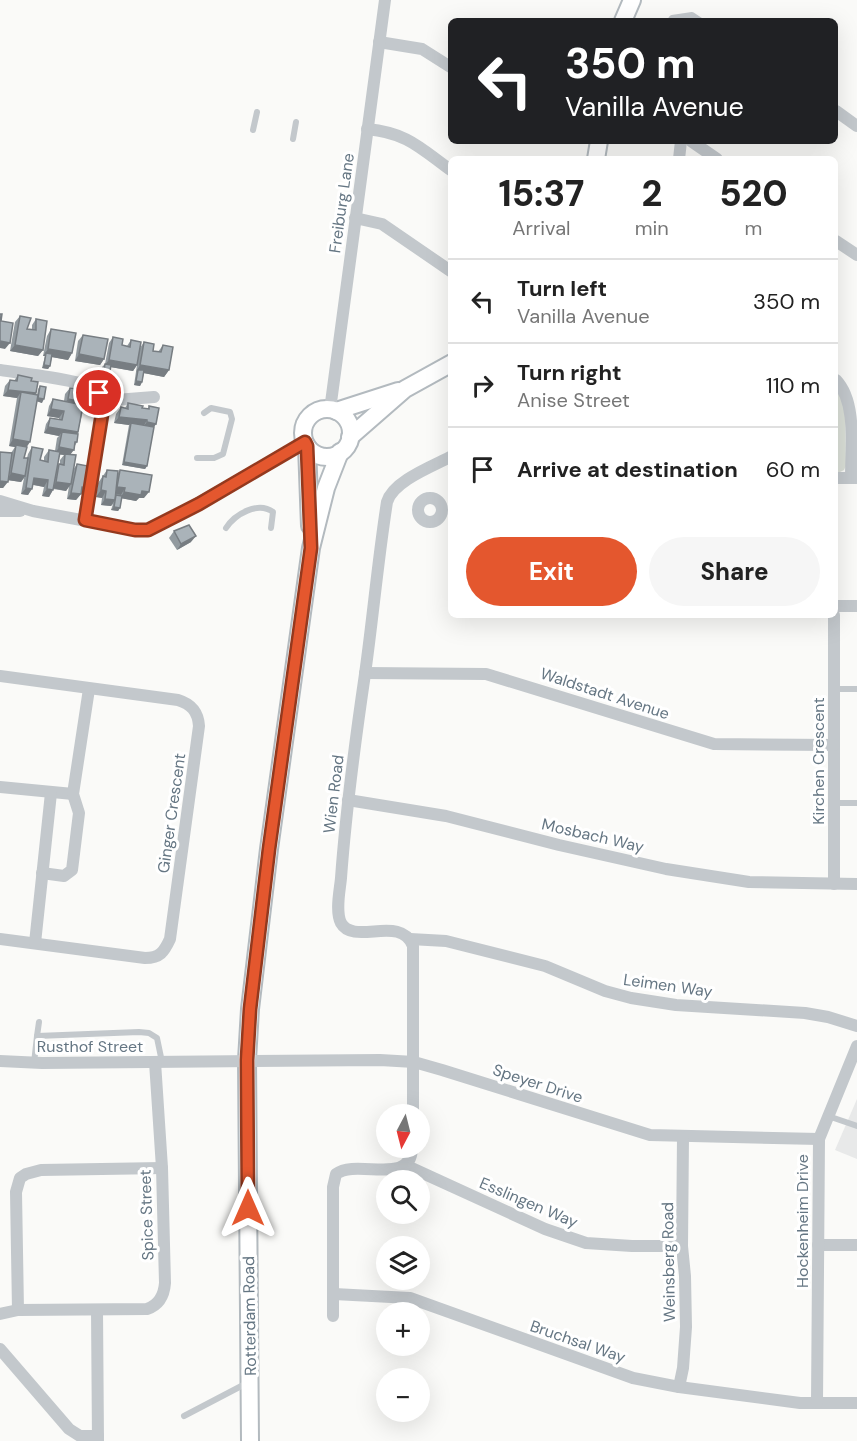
<!DOCTYPE html>
<html lang="en">
<head>
<meta charset="utf-8">
<style>
  body { margin:0; font-family:"DM Sans",sans-serif; background:#f6f6f6; color:#222; height:100vh; display:flex; flex-direction:column; font-size:22px; white-space:nowrap }
  * { box-sizing:border-box; margin:0 }
  p { font-size:20px; color:#767676 }
  .icon { flex:none; width:33px; height:33px; fill:none; stroke:currentColor; stroke-width:2; stroke-linecap:round; stroke-linejoin:round }
  .map { position:relative; flex:1; overflow:hidden }
  .drawer { position:absolute; left:448px; top:156px; width:390px; height:462px; display:flex; flex-direction:column; background:#fff; border-radius:9px; box-shadow:0 6px 24px #0002 }
  .drawer>* { flex:none }
  .top-card { position:absolute; left:448px; top:18px; width:390px; height:126px; border-radius:9px; box-shadow:0 6px 24px #0002; background:#202124; color:#fff; overflow:hidden }
  .needle { width:39px; rotate:187deg }
  .controls { position:absolute; left:376px; top:1104px; display:grid; gap:12px }
  .controls a { display:grid; place-items:center; width:54px; height:54px; border-radius:50%; background:#fff; box-shadow:0 6px 24px #0002; font-size:30px }
  .pin { position:absolute; display:grid; place-items:center; width:51px; height:51px; color:#fff; margin:-26px; border:3px solid #fff; border-radius:50%; box-shadow:0 2px 6px #0007 }
  .me { position:absolute; width:66px; margin:-33px; rotate:0deg; stroke-linejoin:round; filter:drop-shadow(0 0 4px #0008) }
  .turn { display:flex; align-items:center; gap:21px; height:126px; padding:0 18px; font-size:27px }
  .turn .icon { width:78px; height:78px; stroke-width:2.5 }
  .turn b { display:block; font-size:42px; line-height:51px }
  .eta { display:flex; justify-content:space-evenly; align-items:center; height:102px; text-align:center }
  .eta b { font-size:36px; font-weight:800; line-height:42px }
  .primary-button { display:flex; gap:12px; margin-top:auto; padding:12px 18px }
  .primary-button a { flex:1; height:69px; border-radius:36px; background:#e4572e; color:#fff; font-size:24px; font-weight:800; line-height:69px; text-align:center }
  .primary-button a+a { background:#f6f6f6; color:#222 }
  ul { padding:0; list-style:none }
  li { display:flex; align-items:center; gap:18px; height:84px; padding:0 18px; border-top:2px solid #e0e0e0 }
  li div { flex:1 }
  li b { display:block; font-size:22px }
  li em { font-style:normal }
  .map>svg:first-child { display:block }
  .built { fill:#e8e9e9 }
  .green { fill:#dadfd7 }
  .lines { fill:none; stroke-linecap:round; stroke-linejoin:round }
  .secondary-casing { stroke:#b3babf; stroke-width:20 }
  .lane { stroke:#c3c8cc; stroke-width:6 }
  .street { stroke:#c3c8cc; stroke-width:12 }
  .secondary { stroke:#fff; stroke-width:16 }
  .wall { fill:#929a9f; fill-rule:evenodd }
  .shaded-wall { fill:#777d82 }
  .building { fill:#aab3b9; stroke:#777d82; stroke-width:1.5 }
  .route-casing { stroke:#94391e; stroke-width:15 }
  .route { stroke:#e4572e; stroke-width:10 }
  .labels { text-anchor:middle; stroke-width:6; stroke-linejoin:round; paint-order:stroke }
  .street-label { font-size:16px; fill:#657683; stroke:#fff }
</style>
</head>
<body>
<div class="map">
<svg width="857" height="1441" viewBox="0 0 857 1441">
  <rect width="100%" height="100%" fill="#fafaf8"/>
  <polygon class="built" points="857,1099 857,1159 835,1150"/>
  <polygon class="green" points="836,387 845,398 846,466 844,470 836,474"/>
  <g class="lines">
    <defs>
      <g id="secondary">
        <polyline points="623,21 632,0"/>
        <polyline points="596,159 599,141"/>
        <circle cx="327" cy="433" r="24"/>
        <polyline points="336,411 398,391"/>
        <polyline points="350,437 405,389 452,363"/>
        <polyline points="307,446 310,526"/>
        <polyline points="250,1441 247,1060 250,1009 269,849 311,548 326,488 340,452"/>
      </g>
    </defs>
    <use href="#secondary" class="secondary-casing"/>
    <g class="lane">
      <polyline points="670,21 672,18 692,15 701,21"/>
      <polyline points="253,130 257,112"/>
      <polyline points="293,139 296,122"/>
      <polyline points="197,458 214,458 223,454 232,419 230,412 211,408 204,413"/>
      <path d="M226 528C235 514 258 501 273 512L271 528"/>
      <polyline points="834,689 857,689"/>
      <polyline points="834,803 857,803"/>
      <polyline points="37,1036 39,1022"/>
      <polyline points="34,1063 37,1036 139,1032 149,1033 157,1038 162,1062"/>
      <polyline points="828,1116 857,1126"/>
      <polyline points="184,1416 249,1382"/>
    </g>
    <g class="street">
      <polyline points="379,42 422,49 452,68"/>
      <polyline points="836,111 857,126"/>
      <path d="M367 129C408 133 420 148 452 171"/>
      <polyline points="691,141 717,159"/>
      <polyline points="679,159 681,141"/>
      <polyline points="355,218 382,224 452,272"/>
      <polyline points="836,241 857,255"/>
      <path d="M0 370C17 373 82 380 93 388 100 393 103 400 103 408L85 520"/>
      <path d="M836 380C857 402 851 447 851 478"/>
      <polyline points="103,401 154,397"/>
      <polyline points="330,410 385,0"/>
      <polyline points="836,478 857,478"/>
      <circle cx="430" cy="510" r="12"/>
      <polyline points="0,501 33,511 135,530 143,531 158,526 305,442"/>
      <polyline points="0,511 20,511"/>
      <polyline points="836,606 857,606"/>
      <polyline points="834,615 834,884"/>
      <polyline points="365,673 486,674 714,744 834,745"/>
      <path d="M0 676 178 700C191 704 198 711 199 726L170 939C164 952 160 958 145 958L0 939"/>
      <polyline points="0,787 73,794"/>
      <polyline points="348,800 446,816 559,845 666,869 749,882 857,884"/>
      <polyline points="42,873 64,876 72,870 79,813 73,794 89,689"/>
      <polyline points="410,939 446,941 545,966 605,991 631,998 676,1005 805,1013 828,1017 857,1026"/>
      <polyline points="35,943 51,793"/>
      <polyline points="0,1061 42,1063 380,1060 414,1062 442,1070 650,1135 819,1139"/>
      <path d="M413 1114V946C401 914 354 946 341 923 335 911 340 890 341 878 346 809 355 742 365 674 373 617 378 559 387 502 393 481 433 466 452 456"/>
      <polyline points="405,1165 545,1229 586,1243 632,1246 682,1246"/>
      <polyline points="818,1245 857,1245"/>
      <polyline points="334,1294 410,1298 633,1378 679,1387 800,1403 857,1403"/>
      <polyline points="18,1310 16,1192 20,1178 26,1174 41,1170 162,1168"/>
      <polyline points="97,1310 98,1441"/>
      <path d="M0 1314 18 1310 147 1309C159 1305 164 1296 165 1283L162 1168 155 1062"/>
      <path d="M333 1316V1187L336 1174C357 1158 411 1187 412 1148"/>
      <polyline points="0,1349 69,1429 80,1436 98,1436"/>
      <polyline points="679,1387 683,1368 686,1327 685,1276 682,1246 683,1137"/>
      <polyline points="817,1403 819,1139 857,1046"/>
    </g>
    <use href="#secondary" class="secondary"/>
  </g>
  <g class="wall">
    <polygon points="20,316 27,329 32,330 32,325 36,319 43,350 38,356 10,351 15,322"/>
    <polygon points="51,329 72,353 68,360 52,357 50,366 48,369 42,368 45,356 43,356 47,336"/>
    <polygon points="83,335 104,359 100,365 75,361 78,341"/>
    <polygon points="113,337 122,345 127,346 131,340 140,348 144,342 153,351 158,352 163,345 169,370 164,377 144,373 142,382 140,386 134,385 137,365 133,371 111,367 109,377 107,380 100,379 102,367 105,364 109,343"/>
    <path d="M18 375 31 381 36 393 35 395H37L38 389 40 386 42 403 37 401 24 458H27L28 454 32 447 40 460 44 461V457L49 450 55 451 57 438 59 436 44 433 46 424 50 418 59 419V418L47 416 49 406 53 399 64 401 65 394 70 388 76 389 78 386 90 394 96 405 92 412 83 410 78 432 77 434V442L70 455 73 470 77 464 87 474 88 488 83 494H81L76 500 67 499 69 486 66 491 53 489 49 497 42 496 44 487 33 485 28 495 21 494 24 478 21 482 8 480 3 488H0V452L11 453 15 447 9 446 17 398 3 396 5 386 10 380 14 381ZM59 454 64 455 60 460V464L57 467Z"/>
    <polygon points="128,403 142,408 148,409 149,406 156,424 154,427 147,466 145,469 122,465 129,425 114,423 116,414 121,407 125,408"/>
    <polygon points="107,470 118,473 120,470 144,498 139,498 136,501 121,498 120,508 118,511 111,510 113,504 111,506 101,505 102,498 96,497 98,483"/>
    <polygon points="174,531 191,542 177,550 169,538"/>
  </g>
  <g class="shaded-wall">
    <polygon points="0,341 10,343 5,349 0,348"/>
    <polygon points="15,345 43,350 38,356 10,351"/>
    <polygon points="48,349 72,353 68,360 46,356 46,353 45,356 43,356"/>
    <polygon points="79,354 104,359 100,365 75,361"/>
    <polygon points="109,360 137,365 133,371 104,366"/>
    <polygon points="44,365 50,366 48,369 42,368"/>
    <polygon points="140,365 169,370 164,377 138,372 138,370 136,372"/>
    <polygon points="103,376 109,377 107,380 100,379"/>
    <polygon points="136,381 142,382 140,386 134,385"/>
    <polygon points="8,390 36,393 32,400 21,392 17,398 3,396"/>
    <polygon points="38,398 44,399 42,403 36,401"/>
    <polygon points="68,399 96,405 92,412 63,405"/>
    <polygon points="51,409 64,411 59,418 47,416"/>
    <polygon points="119,417 147,420 143,427 131,423 129,425 114,423"/>
    <polygon points="147,422 156,424 152,430 142,428"/>
    <polygon points="48,427 78,432 74,439 62,432 59,436 44,433"/>
    <polygon points="13,439 30,442 26,448 16,445 15,447 9,446"/>
    <polygon points="59,447 74,450 69,456 65,454 64,455 55,454"/>
    <polygon points="124,462 147,466 145,469 122,465"/>
    <polygon points="11,473 25,476 21,482 7,480"/>
    <polygon points="34,478 48,480 44,487 30,484"/>
    <polygon points="0,481 8,482 3,488 0,488"/>
    <polygon points="56,482 71,484 66,491 52,488"/>
    <polygon points="82,487 88,488 83,494 78,493"/>
    <polygon points="117,487 125,488 121,495 113,493"/>
    <polygon points="26,488 32,489 28,495 21,494"/>
    <polygon points="47,489 53,490 49,497 42,496"/>
    <polygon points="101,490 106,491 102,498 96,497"/>
    <polygon points="142,491 149,492 144,498 139,498 136,501 120,498 124,492"/>
    <polygon points="71,493 81,494 76,500 67,499"/>
    <polygon points="105,499 115,500 111,506 101,505"/>
    <polygon points="114,507 120,508 118,511 111,510"/>
    <polygon points="196,536 191,542 177,550 181,544"/>
  </g>
  <g class="building">
    <polygon points="0,314 2,314 1,321 13,323 10,343 0,341"/>
    <polygon points="20,316 31,318 27,329 36,330 36,319 47,321 43,350 15,345"/>
    <polygon points="51,329 76,333 72,353 48,349"/>
    <polygon points="83,335 108,339 104,359 79,354"/>
    <polygon points="113,337 123,339 122,345 130,347 131,340 141,342 137,365 109,360"/>
    <polygon points="144,342 154,344 153,351 161,352 163,345 173,347 169,370 140,365"/>
    <polygon points="46,353 52,354 50,366 44,365"/>
    <polygon points="105,364 111,365 109,377 103,376"/>
    <polygon points="138,370 144,370 142,382 136,381"/>
    <polygon points="18,375 32,378 31,381 38,382 36,393 8,390 10,380 17,381"/>
    <polygon points="40,386 46,387 44,399 38,398"/>
    <polygon points="78,386 91,388 90,394 98,395 96,405 68,399 70,388 77,389"/>
    <polygon points="21,392 38,395 30,442 13,439"/>
    <polygon points="53,399 83,405 78,432 48,427 50,418 62,420 64,411 51,409"/>
    <polygon points="128,403 143,406 142,408 149,409 149,406 159,408 156,424 147,422 147,420 119,417 121,407 128,409"/>
    <polygon points="131,423 154,427 147,466 124,462"/>
    <polygon points="62,432 78,434 77,442 75,442 74,450 59,447"/>
    <polygon points="16,445 27,447 24,458 28,458 25,476 11,473"/>
    <polygon points="32,447 43,449 40,460 48,462 49,450 60,452 53,490 47,489 48,480 34,478 32,489 26,488"/>
    <polygon points="0,452 12,453 8,482 0,481"/>
    <polygon points="65,454 76,455 71,484 56,482 59,464 64,465"/>
    <polygon points="77,464 88,466 87,474 90,474 88,488 82,487 81,494 71,493"/>
    <polygon points="107,470 118,471 115,500 105,499 106,491 101,490 103,476 106,477"/>
    <polygon points="120,470 152,475 149,492 142,491 141,495 124,492 125,488 117,487"/>
    <polygon points="116,495 122,496 120,508 114,507"/>
    <polygon points="189,525 196,536 181,544 174,531"/>
  </g>
  <g class="lines">
    <defs>
      <polyline id="route" points="99,393 103,401 103,408 85,520 135,530 148,530 199,504 305,442 307,446 311,548 269,849 250,1009 247,1060 248,1208"/>
    </defs>
    <use href="#route" class="route-casing"/>
    <use href="#route" class="route"/>
  </g>
  <g class="labels">
    <g class="street-label">
      <text transform="translate(341 203) rotate(-82)" y="6">Freiburg Lane</text>
      <text transform="translate(605 693) rotate(18)" y="6">Waldstadt Avenue</text>
      <text transform="translate(818 761) rotate(-90)" y="6">Kirchen Crescent</text>
      <text transform="translate(333 794) rotate(-83)" y="6">Wien Road</text>
      <text transform="translate(171 813) rotate(-82)" y="6">Ginger Crescent</text>
      <text transform="translate(593 835) rotate(13)" y="6">Mosbach Way</text>
      <text transform="translate(668 985) rotate(8)" y="6">Leimen Way</text>
      <text x="90" y="1052">Rusthof Street</text>
      <text transform="translate(538 1083) rotate(18)" y="6">Speyer Drive</text>
      <text transform="translate(529 1202) rotate(23)" y="6">Esslingen Way</text>
      <text transform="translate(146 1215) rotate(-92)" y="6">Spice Street</text>
      <text transform="translate(802 1221) rotate(-90)" y="6">Hockenheim Drive</text>
      <text transform="translate(668 1262) rotate(-91)" y="6">Weinsberg Road</text>
      <text transform="translate(249 1316) rotate(-91)" y="6">Rotterdam Road</text>
      <text transform="translate(578 1341) rotate(19)" y="6">Bruchsal Way</text>
    </g>
  </g>
</svg>
<div class="controls">
<a><svg class="needle" viewBox="-14 -14 28 28"><path d="M0-13l5 13h-10z" fill="#e53935"/><path d="M0 13l5-13h-10z" fill="#767676"/></svg></a>
<a><svg class="icon" aria-label="search" viewBox="0 0 24 24"><circle cx="10" cy="10" r="6"/><path d="M15 15l6 6"/></svg></a>
<a><svg class="icon" aria-label="layers" viewBox="0 0 24 24"><path d="M12 4l9 5-9 5-9-5zM3 14l9 5 9-5"/></svg></a>
<a>+</a>
<a>−</a>
</div>
<div class="pin" style="left:99px;top:393px;background:#d93025"><svg class="icon" aria-label="arrive" viewBox="0 0 24 24"><path d="M6 21V4h12l-3 4 3 4H6"/></svg></div>
<svg class="me" style="left:248px;top:1208px" viewBox="-20 -20 40 40"><path d="M0-17L14 15 0 8-14 15z" fill="#e4572e" stroke="#fff" stroke-width="4"/></svg>
<div class="top-card">
<div class="turn"><svg class="icon" aria-label="left" viewBox="0 0 24 24"><path d="M17 20v-9H6M10 6l-5 5 5 5"/></svg><div><b>350 m</b>Vanilla Avenue</div></div>
</div>
<section class="drawer">
<div class="eta">
<div><b>15:37</b><p>Arrival</p></div>
<div><b>2</b><p>min</p></div>
<div><b>520</b><p>m</p></div>
</div>
<ul>
<li><svg class="icon" aria-label="left" viewBox="0 0 24 24"><path d="M17 20v-9H6M10 6l-5 5 5 5"/></svg><div><b>Turn left</b><p>Vanilla Avenue</p></div><em>350 m</em></li>
<li><svg class="icon" aria-label="right" viewBox="0 0 24 24"><path d="M7 20v-9h11M14 6l5 5-5 5"/></svg><div><b>Turn right</b><p>Anise Street</p></div><em>110 m</em></li>
<li><svg class="icon" aria-label="arrive" viewBox="0 0 24 24"><path d="M6 21V4h12l-3 4 3 4H6"/></svg><div><b>Arrive at destination</b></div><em>60 m</em></li>
</ul>
<div class="primary-button"><a>Exit</a><a>Share</a></div>
</section>
</div>
</body>
</html>
